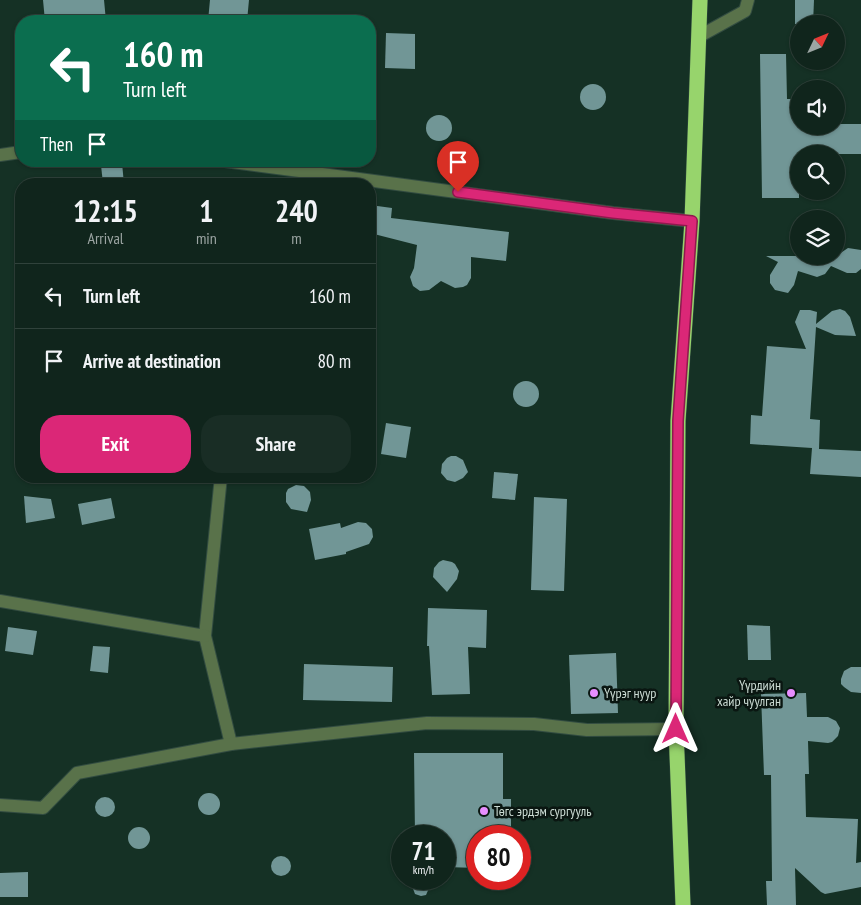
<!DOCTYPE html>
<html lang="en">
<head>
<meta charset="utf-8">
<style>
  body { margin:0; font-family:"PT Sans Narrow",sans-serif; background:#192d25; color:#f1f3f6; height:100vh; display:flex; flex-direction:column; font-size:19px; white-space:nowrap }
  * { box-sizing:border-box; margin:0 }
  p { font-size:16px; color:#9ca5a3 }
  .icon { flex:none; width:28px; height:28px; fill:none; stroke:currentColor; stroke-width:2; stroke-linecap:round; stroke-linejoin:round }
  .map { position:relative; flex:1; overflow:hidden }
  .details { position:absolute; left:15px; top:178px; width:361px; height:305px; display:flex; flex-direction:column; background:#10251c; border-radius:20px; box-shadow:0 1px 4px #0004,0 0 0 1px #30423b }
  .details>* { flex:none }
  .hud { position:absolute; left:15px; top:15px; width:361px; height:152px; border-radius:20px; box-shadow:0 1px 4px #0004,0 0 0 1px #30423b; background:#0b6e4f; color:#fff; overflow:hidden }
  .needle { width:32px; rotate:47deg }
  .controls { position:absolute; left:790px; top:15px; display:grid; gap:10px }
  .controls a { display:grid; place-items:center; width:55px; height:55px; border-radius:50%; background:#10251c; box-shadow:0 1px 4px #0004,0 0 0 1px #30423b; font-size:25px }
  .speed { position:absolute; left:391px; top:825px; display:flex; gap:10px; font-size:25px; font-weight:700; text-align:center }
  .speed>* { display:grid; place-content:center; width:65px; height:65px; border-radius:50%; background:#10251c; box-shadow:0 1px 4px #0004,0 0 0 1px #30423b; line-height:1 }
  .speed small { font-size:12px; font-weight:400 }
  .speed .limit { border:8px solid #d22; background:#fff; color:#111 }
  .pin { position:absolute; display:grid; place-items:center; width:42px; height:42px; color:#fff; margin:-51px -21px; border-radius:50% 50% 50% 0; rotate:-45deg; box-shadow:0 0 5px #0007 }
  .pin .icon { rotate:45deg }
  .me { position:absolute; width:55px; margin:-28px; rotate:0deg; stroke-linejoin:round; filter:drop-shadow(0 0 4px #0008) }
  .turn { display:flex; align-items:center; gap:18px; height:105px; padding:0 25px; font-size:22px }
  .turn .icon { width:65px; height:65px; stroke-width:2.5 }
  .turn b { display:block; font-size:35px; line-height:42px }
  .then { display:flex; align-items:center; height:48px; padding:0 25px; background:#0003; gap:10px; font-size:19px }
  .eta { display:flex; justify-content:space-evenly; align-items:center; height:85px; text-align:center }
  .eta b { font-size:30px; font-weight:700; line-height:35px }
  .action { display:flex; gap:10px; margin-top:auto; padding:10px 25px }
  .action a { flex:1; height:58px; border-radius:20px; background:#db2777; color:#fff; font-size:20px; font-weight:700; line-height:58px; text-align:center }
  .action a+a { background:#192d25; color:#f1f3f6 }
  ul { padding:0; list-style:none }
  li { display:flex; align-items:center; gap:15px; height:65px; padding:0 25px; border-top:1px solid #30423b }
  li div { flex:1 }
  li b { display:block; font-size:19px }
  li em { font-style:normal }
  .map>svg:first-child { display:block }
  .building { fill:#719696 }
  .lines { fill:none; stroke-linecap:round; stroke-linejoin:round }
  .minor-casing { stroke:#324c41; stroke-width:14 }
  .highway-casing { stroke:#324c41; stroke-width:16 }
  .minor { stroke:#59724a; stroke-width:12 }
  .highway { stroke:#97d46c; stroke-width:15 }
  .route-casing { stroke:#8e194d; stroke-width:12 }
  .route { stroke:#db2777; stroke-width:9 }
  .poi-dot { fill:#e88eff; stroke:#0a1611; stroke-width:2 }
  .labels { text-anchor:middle; stroke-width:5; stroke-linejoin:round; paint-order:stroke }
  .poi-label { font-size:14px; fill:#cbdbd3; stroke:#0a1611; text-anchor:start }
</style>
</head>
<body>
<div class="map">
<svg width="861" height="905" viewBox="0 0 861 905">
  <rect width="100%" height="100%" fill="#153125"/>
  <g class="building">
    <polygon points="43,0 104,0 106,21 45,21"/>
    <polygon points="210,0 249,0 247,21 208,21"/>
    <polygon points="795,0 814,0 813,24 795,24"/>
    <polygon points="386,33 415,34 415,69 385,68"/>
    <polygon points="760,54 786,54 787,99 799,99 799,126 836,126 836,124 861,124 861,154 799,154 799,198 762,198"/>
    <circle cx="593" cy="97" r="13"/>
    <circle cx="439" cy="128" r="13"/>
    <polygon points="122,163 124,184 103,184 101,165"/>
    <polygon points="370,205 392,208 391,218 509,232 506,261 471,257 471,278 467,285 463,287 455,288 441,281 429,290 420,291 413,286 410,277 414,268 417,245 370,233"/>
    <polygon points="848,248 861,250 861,269 856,273 847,273 831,266 825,274 817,277 798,271 794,285 788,293 775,290 770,283 770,275 778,262 766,256 836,256"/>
    <polygon points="840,309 845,311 850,317 856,336 835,335 816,327 810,419 820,420 819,449 861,451 861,477 810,474 812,448 750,444 751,415 762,416 767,346 806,349 795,322 800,310 810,310 817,312 816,324 832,311"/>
    <circle cx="526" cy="394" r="13"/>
    <polygon points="386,423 411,427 406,458 381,454"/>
    <polygon points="451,456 456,456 463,460 468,472 463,478 455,482 447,480 441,473 442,464 447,458"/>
    <polygon points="494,472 518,474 515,500 492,498"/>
    <polygon points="296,485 304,486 310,492 311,500 307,512 291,509 286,502 286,493 288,489"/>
    <polygon points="24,496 51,499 55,518 26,523"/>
    <polygon points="534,497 567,499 564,591 531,590"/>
    <polygon points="111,498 115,518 82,525 78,504"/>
    <polygon points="358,522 366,523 372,529 373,537 369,544 346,552 346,554 315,560 309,529 340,523 341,528"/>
    <polygon points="443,560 452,562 455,564 459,571 457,579 447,592 433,577 434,568 439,562"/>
    <polygon points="428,608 487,610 486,648 468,647 470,694 432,695 429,646 427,646"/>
    <polygon points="747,625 770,626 771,660 748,660"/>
    <polygon points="8,627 37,631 33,655 5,651"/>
    <polygon points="93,646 110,647 108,673 90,671"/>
    <polygon points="616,653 618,713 571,714 569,655"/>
    <polygon points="304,664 393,667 392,702 303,700"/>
    <polygon points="851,667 861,667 861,693 851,692 844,687 841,684 841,679 844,671"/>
    <polygon points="806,693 807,717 828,717 836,721 840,728 838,736 832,742 828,743 808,741 809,774 805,774 806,817 858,819 856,863 861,862 861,887 825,894 821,892 795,868 796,905 767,905 766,881 772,881 771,775 764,775 761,694"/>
    <polygon points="414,753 503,753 503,799 511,799 511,828 501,828 501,836 478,836 478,868 445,867 445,836 415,836"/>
    <circle cx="209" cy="804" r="11"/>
    <circle cx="105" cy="807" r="10"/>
    <circle cx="139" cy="838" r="11"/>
    <circle cx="281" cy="866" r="10"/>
    <polygon points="28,872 28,897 0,897 0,873"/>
    <polygon points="414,879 428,879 430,886 426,895 421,896 415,894 412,886"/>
  </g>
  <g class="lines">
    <defs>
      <g id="minor">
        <polyline points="698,37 745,11 748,0"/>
        <polyline points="0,155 21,152"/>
        <polyline points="225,161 613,213 692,221"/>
        <polyline points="221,476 205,636 231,744"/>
        <polyline points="0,601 205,636"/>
        <polyline points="0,805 43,808 77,773 231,744 427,723 534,724 587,730 676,729"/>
      </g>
      <polyline id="highway" points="683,905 676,729 678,421 692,221 700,0"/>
    </defs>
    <use href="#minor" class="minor-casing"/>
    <use href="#highway" class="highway-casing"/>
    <use href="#minor" class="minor"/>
    <use href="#highway" class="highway"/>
  </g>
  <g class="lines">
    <defs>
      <polyline id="route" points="458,192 613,213 692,221 678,421 676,729"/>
    </defs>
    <use href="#route" class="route-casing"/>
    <use href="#route" class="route"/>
  </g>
  <g class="poi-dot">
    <circle cx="594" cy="693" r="5"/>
    <circle cx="791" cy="693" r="5"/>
    <circle cx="484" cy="811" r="5"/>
  </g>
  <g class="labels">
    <g class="poi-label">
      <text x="781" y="690" text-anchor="end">Үүрдийн<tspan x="781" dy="16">хайр чуулган</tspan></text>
      <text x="604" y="698">Үүрэг нуур</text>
      <text x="494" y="816">Төгс эрдэм сургууль</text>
    </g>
  </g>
</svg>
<div class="controls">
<a><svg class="needle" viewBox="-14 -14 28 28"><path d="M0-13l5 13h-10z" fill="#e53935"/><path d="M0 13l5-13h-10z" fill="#9ca5a3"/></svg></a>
<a><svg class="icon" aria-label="sound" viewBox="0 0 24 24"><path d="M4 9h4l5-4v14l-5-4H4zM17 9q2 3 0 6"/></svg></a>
<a><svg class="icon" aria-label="search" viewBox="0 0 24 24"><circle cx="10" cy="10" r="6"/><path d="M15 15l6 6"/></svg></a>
<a><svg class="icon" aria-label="layers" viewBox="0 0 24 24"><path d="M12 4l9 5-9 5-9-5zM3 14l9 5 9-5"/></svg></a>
</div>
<div class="speed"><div>71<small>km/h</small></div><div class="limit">80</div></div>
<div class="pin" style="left:458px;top:192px;background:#d93025"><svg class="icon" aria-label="arrive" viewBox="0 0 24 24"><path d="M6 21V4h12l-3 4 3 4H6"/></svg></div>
<svg class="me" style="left:676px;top:729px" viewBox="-20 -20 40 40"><path d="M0-17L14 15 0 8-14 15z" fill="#db2777" stroke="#fff" stroke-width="4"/></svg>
<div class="hud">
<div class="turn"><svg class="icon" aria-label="left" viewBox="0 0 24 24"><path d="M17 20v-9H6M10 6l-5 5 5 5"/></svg><div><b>160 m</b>Turn left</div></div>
<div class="then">Then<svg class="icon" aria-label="arrive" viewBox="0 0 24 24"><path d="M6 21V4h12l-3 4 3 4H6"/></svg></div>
</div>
<section class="details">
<div class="eta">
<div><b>12:15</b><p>Arrival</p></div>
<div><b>1</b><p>min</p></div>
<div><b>240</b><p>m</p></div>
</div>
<ul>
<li><svg class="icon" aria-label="left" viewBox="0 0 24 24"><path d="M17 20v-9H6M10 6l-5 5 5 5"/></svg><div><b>Turn left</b></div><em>160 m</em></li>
<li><svg class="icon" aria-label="arrive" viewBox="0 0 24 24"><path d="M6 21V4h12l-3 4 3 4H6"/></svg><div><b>Arrive at destination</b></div><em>80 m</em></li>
</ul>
<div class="action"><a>Exit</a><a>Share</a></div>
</section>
</div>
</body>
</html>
